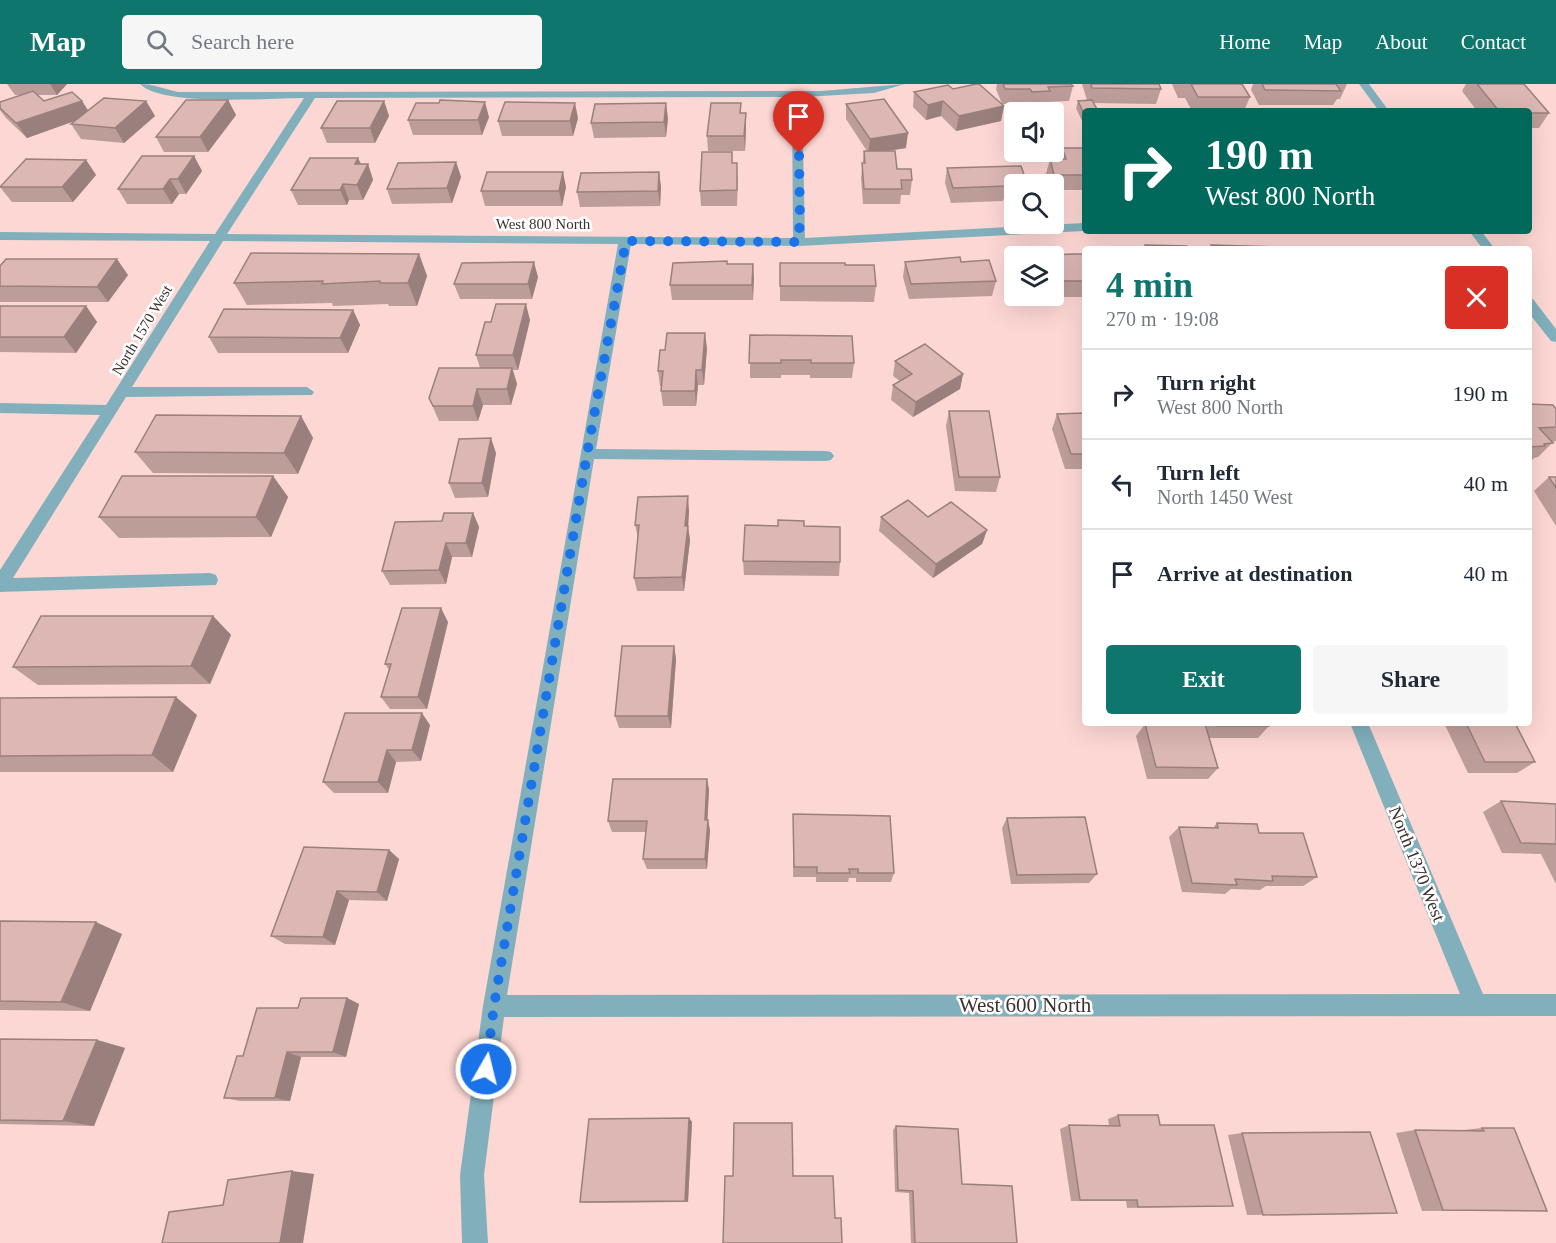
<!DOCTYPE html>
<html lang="en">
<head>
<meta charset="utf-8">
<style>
  body { margin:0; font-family:"Times New Roman",serif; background:#f6f6f7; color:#1f2937; height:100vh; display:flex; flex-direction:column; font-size:22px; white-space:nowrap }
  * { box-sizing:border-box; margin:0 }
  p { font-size:20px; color:#747a83 }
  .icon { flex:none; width:33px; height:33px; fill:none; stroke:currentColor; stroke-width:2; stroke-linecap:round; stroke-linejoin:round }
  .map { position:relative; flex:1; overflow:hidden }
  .drawer { position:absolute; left:1082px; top:162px; width:450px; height:480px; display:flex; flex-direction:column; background:#fff; border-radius:6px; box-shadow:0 6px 24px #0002 }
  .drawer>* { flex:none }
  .guide { position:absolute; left:1082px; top:24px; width:450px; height:126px; border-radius:6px; box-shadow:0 6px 24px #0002; background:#00695c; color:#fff; overflow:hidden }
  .buttons { position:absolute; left:1004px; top:18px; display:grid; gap:12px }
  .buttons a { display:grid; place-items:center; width:60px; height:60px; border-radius:6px; background:#fff; box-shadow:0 6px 24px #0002; font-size:30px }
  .pin { position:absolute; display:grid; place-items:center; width:51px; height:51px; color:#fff; margin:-62px -26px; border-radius:50% 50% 50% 0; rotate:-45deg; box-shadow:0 0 6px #0007 }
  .pin .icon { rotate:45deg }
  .me { position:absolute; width:66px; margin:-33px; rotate:8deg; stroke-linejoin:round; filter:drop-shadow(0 0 4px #0008) }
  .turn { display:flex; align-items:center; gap:21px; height:126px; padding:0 24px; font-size:27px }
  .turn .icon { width:78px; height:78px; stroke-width:2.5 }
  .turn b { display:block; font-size:42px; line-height:51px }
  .round { display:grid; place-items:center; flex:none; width:63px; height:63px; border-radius:6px; background:#f6f6f7 }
  .summary { display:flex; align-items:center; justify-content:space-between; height:102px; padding:0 24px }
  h1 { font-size:36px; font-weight:700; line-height:45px; color:#0f766e }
  .cta { display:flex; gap:12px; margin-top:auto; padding:12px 24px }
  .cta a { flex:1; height:69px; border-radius:6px; background:#0f766e; color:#fff; font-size:24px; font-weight:700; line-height:69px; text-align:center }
  .cta a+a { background:#f6f6f7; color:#1f2937 }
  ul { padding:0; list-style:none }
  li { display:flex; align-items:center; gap:18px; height:90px; padding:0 24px; border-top:2px solid #e0e1e3 }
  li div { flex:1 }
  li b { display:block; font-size:22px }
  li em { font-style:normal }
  header { display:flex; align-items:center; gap:36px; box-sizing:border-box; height:84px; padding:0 30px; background:#0f766e; color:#fff }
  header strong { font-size:28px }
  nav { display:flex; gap:33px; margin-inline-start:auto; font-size:21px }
  .search { width:420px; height:54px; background:#f6f6f7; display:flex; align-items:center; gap:15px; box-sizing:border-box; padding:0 21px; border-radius:6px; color:#747a83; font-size:22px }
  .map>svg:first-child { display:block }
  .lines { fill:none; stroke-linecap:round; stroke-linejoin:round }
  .minor { fill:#81b0bc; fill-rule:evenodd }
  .wall { fill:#bd9d9a }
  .shaded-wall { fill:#9a807d }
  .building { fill:#dcb7b3; stroke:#9a807d; stroke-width:1.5 }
  .route { stroke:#1a73e8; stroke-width:10; stroke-dasharray:0 18 }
  .labels { text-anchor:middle; stroke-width:5; stroke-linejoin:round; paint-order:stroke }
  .far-street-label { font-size:15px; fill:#3e302e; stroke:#fff }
  .street-label { font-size:18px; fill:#3e302e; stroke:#fff }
  .near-street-label { font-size:21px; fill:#3e302e; stroke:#fff }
</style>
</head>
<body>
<header>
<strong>Map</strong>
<div class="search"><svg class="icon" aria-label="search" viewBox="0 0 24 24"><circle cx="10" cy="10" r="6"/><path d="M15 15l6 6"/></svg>Search here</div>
<nav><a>Home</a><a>Map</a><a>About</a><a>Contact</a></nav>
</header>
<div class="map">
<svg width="1556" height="1159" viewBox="0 0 1556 1159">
  <rect width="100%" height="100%" fill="#fdd7d3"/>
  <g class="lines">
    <g class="minor">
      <path d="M140 0C153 0 165 5 178 8L821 7 905 0 874 9 802 13 805 154 1084 139V147L799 162 631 160 596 365 826 367 831 368 834 372 831 376 826 377 594 375 507 911 1460 910 1350 639H1368L1483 910H1556V932L504 933 484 1091 488 1159H462L460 1091 483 922 618 160 223 157 132 303H307L314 308 312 311 126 313 13 494 210 489 216 491 218 496 216 501 0 508V486L100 331 0 329V319L106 321 210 157 0 156V148L215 150 304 14C270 14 162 23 140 0ZM792 13 793 154 227 150 315 14Z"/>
      <polygon points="1359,0 1369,0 1389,27 1379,27"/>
      <polygon points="1469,147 1481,147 1495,165 1483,165"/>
      <polygon points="1528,214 1533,215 1556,245 1556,258 1551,257 1528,228"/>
    </g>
  </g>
  <g class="wall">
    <polygon points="7,0 67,0 57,11 37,11 44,17 82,17 88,27 146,17 155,32 124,59 81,55 71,40 75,37 27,54 6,34 0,26 0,18 22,11 15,11"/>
    <polygon points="997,0 1071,0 1073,2 1069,17 1047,18 1046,22 1028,23 1027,20 1002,20 996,5"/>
    <polygon points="1082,0 1159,0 1161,5 1156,20 1094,19 1084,27 1084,37 1082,37 1076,24 1078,17 1087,16"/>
    <polygon points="1172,0 1242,0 1250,13 1244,27 1192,27 1185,14 1178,14"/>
    <polygon points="1253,0 1347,0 1340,15 1337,15 1333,21 1259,21 1251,6"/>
    <polygon points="1466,0 1524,0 1549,29 1539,44 1528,44 1528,27 1477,27 1462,7"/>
    <polygon points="953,5 1004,22 1001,37 956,47 941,32 926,36 913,23 914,8"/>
    <polygon points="228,16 236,31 208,68 164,68 156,53"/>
    <polygon points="384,17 389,32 375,59 327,59 321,44"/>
    <polygon points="741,19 741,29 746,44 745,67 708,67 707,52"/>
    <polygon points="846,20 906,64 887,67 897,85 912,96 910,111 901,111 900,120 863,120 861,94 864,67 867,67 846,35"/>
    <polygon points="489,33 482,51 413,51 408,36"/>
    <polygon points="578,34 573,52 502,52 498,37"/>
    <polygon points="668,34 666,53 594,54 591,39"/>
    <polygon points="1062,64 1084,64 1084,106 1053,106 1053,100 1049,100 1046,90 1050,75 1059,75"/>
    <polygon points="732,68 732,79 738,94 737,122 701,122 700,107"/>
    <polygon points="194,72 202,87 186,110 179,110 172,120 127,120 118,105"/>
    <polygon points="358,74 361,80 368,80 373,96 363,116 349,116 347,121 298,121 291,106"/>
    <polygon points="86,76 96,91 73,118 12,118 0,103"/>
    <polygon points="456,78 461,93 452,119 392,120 387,105"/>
    <polygon points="947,84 1027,99 1027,100 1014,100 1014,114 1004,114 1003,117 951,119 945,99"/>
    <polygon points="659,88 661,103 660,122 580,123 577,108"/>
    <polygon points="566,103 562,122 485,122 481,107"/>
    <polygon points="419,170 427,192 417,222 389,222 388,220 333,222 332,219 247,221 234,199"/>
    <polygon points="1084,170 1084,213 1026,213 1026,212 1053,212 1053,172"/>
    <polygon points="905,178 961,178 996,197 992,212 909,215 903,193"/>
    <polygon points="780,179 845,181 876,202 874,218 780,217"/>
    <polygon points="727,180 753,180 753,216 672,216 670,201"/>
    <polygon points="0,182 128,191 108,218 0,218"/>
    <polygon points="538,193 532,215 460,215 454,200"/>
    <polygon points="0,222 86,222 97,238 76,269 0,268"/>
    <polygon points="353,226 360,241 348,269 218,269 209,253"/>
    <polygon points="530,236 518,286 513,286 517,300 511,321 483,321 478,337 439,337 429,314 480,284 476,271"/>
    <polygon points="750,251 854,279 852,294 810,294 810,291 781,291 781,294 750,294"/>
    <polygon points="707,264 704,301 698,301 696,322 663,322 661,307 661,302 660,302 658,287"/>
    <polygon points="895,277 963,290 960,305 913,333 891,316 893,301 900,297 893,292"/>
    <polygon points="1528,320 1556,343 1556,357 1553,358 1538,373 1534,374 1531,377 1528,377"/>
    <polygon points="949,327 1000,393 996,408 955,407 946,342"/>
    <polygon points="1084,329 1084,385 1065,385 1052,345 1057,330"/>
    <polygon points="301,332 313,354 298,390 153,389 135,368"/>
    <polygon points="496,369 488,413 455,414 449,399"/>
    <polygon points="273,392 288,413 271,453 119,454 99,433"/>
    <polygon points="1549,393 1556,393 1556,442 1534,407"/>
    <polygon points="689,427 688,443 690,456 684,507 637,507 634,494 638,454 635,441"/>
    <polygon points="473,429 479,443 472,473 452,473 446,500 390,501 382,487 442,437"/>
    <polygon points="881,433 928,433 987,446 982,460 933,494 879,447"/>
    <polygon points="804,442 840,478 839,492 744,491 743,477"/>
    <polygon points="213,532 231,551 210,600 38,601 13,583"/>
    <polygon points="448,538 427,625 390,625 381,613 389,586 385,580"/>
    <polygon points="674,562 676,575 671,644 619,644 615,632"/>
    <polygon points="0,614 197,631 173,688 0,688"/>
    <polygon points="1202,639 1268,639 1269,642 1258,654 1209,654 1218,684 1208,695 1147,695 1136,652 1145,640 1203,640"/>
    <polygon points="1444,639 1519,639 1520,641 1517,643 1535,678 1517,689 1468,689"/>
    <polygon points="430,641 421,677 396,678 388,709 334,709 323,698"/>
    <polygon points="707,695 709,706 707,736 710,746 707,785 647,785 643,775 646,748 612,748 608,737"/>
    <polygon points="1501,717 1556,720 1556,800 1541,770 1502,769 1483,728"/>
    <polygon points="793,730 894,789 891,798 856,798 856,794 849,794 848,798 816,798 816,793 793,793"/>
    <polygon points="1007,734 1097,790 1089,799 1011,800 1002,744"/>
    <polygon points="1217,739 1259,749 1317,793 1303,802 1266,802 1260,806 1231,805 1225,810 1182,808 1169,753 1179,743 1213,744"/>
    <polygon points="389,766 399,775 387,817 349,816 335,861 285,860 271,852"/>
    <polygon points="0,837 122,850 90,927 0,926"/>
    <polygon points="347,914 359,920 346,973 301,973 290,1017 240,1017 224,1014 243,972 298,924"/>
    <polygon points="0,955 97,956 125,964 94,1042 0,1040"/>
    <polygon points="1118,1031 1160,1041 1233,1122 1127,1124 1126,1117 1071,1117 1060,1045 1069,1041 1109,1042 1108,1035"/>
    <polygon points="689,1034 692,1038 688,1118 587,1119 580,1118"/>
    <polygon points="896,1042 1017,1159 911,1159 909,1109 895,1108 893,1046"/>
    <polygon points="1482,1044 1547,1127 1422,1127 1396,1049 1415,1046 1463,1046"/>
    <polygon points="1242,1049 1377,1130 1247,1131 1228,1051"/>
  </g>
  <g class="shaded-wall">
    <polygon points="50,0 67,0 57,11"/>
    <polygon points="228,16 236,31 208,68 200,53"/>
    <polygon points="82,17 91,31 27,54 16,39"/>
    <polygon points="146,17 155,32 124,59 115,44"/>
    <polygon points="384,17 389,32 375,59 370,44"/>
    <polygon points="943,17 941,32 926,36 928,21"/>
    <polygon points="485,18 489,33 482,51 478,36"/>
    <polygon points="575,19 578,34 573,52 570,37"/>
    <polygon points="666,19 668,34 666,53 664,38"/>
    <polygon points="1004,22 1001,37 956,47 959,32"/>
    <polygon points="746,29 746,44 745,67 744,52"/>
    <polygon points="908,49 906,64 868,70 870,55"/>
    <polygon points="194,72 202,87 186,110 178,95"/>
    <polygon points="358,74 364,88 368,80 373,96 363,116 357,101 355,80"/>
    <polygon points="86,76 96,91 73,118 62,103"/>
    <polygon points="456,78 461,93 452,119 447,104"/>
    <polygon points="563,88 566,103 562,122 559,107"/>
    <polygon points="659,88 661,103 660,122 658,107"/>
    <polygon points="170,95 179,110 172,120 163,105"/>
    <polygon points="343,100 349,116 347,121 340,106"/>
    <polygon points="419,170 427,192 417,222 408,199"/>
    <polygon points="117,175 128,191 108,218 97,203"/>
    <polygon points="534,178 538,193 532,215 528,200"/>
    <polygon points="753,180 754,196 753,216 752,201"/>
    <polygon points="526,220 530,236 518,286 513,271"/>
    <polygon points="86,222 97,238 76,269 64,253"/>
    <polygon points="353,226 360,241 348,269 340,254"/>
    <polygon points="705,249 707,264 704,301 702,286"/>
    <polygon points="512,284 517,300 511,321 507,305"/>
    <polygon points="696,286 698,301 696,322 695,307"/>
    <polygon points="963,290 960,305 913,333 916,318"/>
    <polygon points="477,305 483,321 478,337 473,322"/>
    <polygon points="301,332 313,354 298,390 284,369"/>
    <polygon points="491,354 496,369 488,413 482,399"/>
    <polygon points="273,392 288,413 271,453 256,433"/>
    <polygon points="688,412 689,427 688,443 690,456 684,507 682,493"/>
    <polygon points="473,429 479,443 472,473 466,459"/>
    <polygon points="987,446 982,460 933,494 936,480"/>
    <polygon points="446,459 452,473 446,500 439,486"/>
    <polygon points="441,524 448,538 427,625 418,613"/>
    <polygon points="213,532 231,551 210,600 191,582"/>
    <polygon points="674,562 676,575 671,644 668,632"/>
    <polygon points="176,613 197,631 173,688 152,671"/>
    <polygon points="422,629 430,641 421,677 412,666"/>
    <polygon points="387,666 396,678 388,709 378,698"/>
    <polygon points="707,695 709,706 707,746 705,736"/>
    <polygon points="708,736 710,746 707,785 705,775"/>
    <polygon points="389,766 399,775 387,817 377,808"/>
    <polygon points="337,807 349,816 335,861 323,853"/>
    <polygon points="96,838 122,850 90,927 61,918"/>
    <polygon points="347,914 359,920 346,973 333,968"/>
    <polygon points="97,956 125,964 94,1042 63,1037"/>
    <polygon points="287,968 301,973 290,1017 275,1014"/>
    <polygon points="689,1034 692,1038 688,1118 685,1117"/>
    <polygon points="292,1087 314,1090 303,1159 280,1159"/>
  </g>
  <g class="building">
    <polygon points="976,0 979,0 1004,22 959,32 943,17 928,21 914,8 948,1 953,5"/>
    <polygon points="1003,0 1071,0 1073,2 1048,3 1050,7 1032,8 1030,5 1005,5"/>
    <polygon points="1091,0 1159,0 1161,5 1092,4"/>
    <polygon points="1191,0 1242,0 1250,13 1198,13"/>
    <polygon points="1262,0 1336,0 1341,7 1265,6"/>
    <polygon points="1477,0 1524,0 1549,29 1528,29 1528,27 1499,27"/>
    <polygon points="33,7 44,17 72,8 82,17 16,39 0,24 0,18"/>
    <polygon points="104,14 146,17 115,44 71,40"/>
    <polygon points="884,15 908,49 870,55 846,20"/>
    <polygon points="186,16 228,16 200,53 156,53"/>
    <polygon points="440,16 485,18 478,36 408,36 416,19 439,19"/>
    <polygon points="1092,16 1098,27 1084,27 1084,30 1078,17"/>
    <polygon points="337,17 384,17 370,44 321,44"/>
    <polygon points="505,18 575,19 570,37 498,37"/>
    <polygon points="666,19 664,38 591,39 595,20"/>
    <polygon points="711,19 741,19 740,29 746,29 744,52 707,52"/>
    <polygon points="1062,64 1084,64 1084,91 1054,91 1050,75 1066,75"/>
    <polygon points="864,67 895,67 897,85 911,85 912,96 901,96 902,105 864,105 862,79 865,79"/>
    <polygon points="702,68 732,68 732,79 737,79 737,106 700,107"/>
    <polygon points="142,72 194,72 178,95 170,95 163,105 118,105"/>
    <polygon points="310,74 358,74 355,80 368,80 357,101 343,100 340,106 291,106"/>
    <polygon points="26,75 86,76 62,103 0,103"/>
    <polygon points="456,78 447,104 387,105 398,79"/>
    <polygon points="1021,82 1027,99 1005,99 1007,102 953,104 947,84"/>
    <polygon points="487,88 563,88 559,107 481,107"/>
    <polygon points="659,88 658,107 577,108 581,89"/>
    <polygon points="1145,161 1187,162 1188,165 1146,165"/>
    <polygon points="1211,161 1279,163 1280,165 1212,165"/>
    <polygon points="251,169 419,170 408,199 380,199 380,197 322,200 323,197 234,199"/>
    <polygon points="1074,170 1084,170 1084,197 1053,197 1053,172 1023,172"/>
    <polygon points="960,173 961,178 989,176 996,197 911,200 905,178"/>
    <polygon points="6,175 117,175 97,203 0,202 0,182"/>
    <polygon points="727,177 727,180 753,180 752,201 670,201 673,179"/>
    <polygon points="534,178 528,200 454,200 462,179"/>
    <polygon points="780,179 845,179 845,181 874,181 876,202 780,202"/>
    <polygon points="496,220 526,220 513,271 476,271 485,238 491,238"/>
    <polygon points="0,222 86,222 64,253 0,253"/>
    <polygon points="224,225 353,226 340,254 209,253"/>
    <polygon points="667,249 705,249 702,286 696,286 695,307 661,307 663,287 658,287 660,266 665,266"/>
    <polygon points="750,251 852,252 854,279 811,279 811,276 781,276 781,279 749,279"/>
    <polygon points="925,260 963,290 916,318 893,301 912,290 895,277"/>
    <polygon points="439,284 512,284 507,305 477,305 473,322 433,322 429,314"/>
    <polygon points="1528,320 1553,321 1556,325 1556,343 1539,344 1553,359 1544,360 1545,362 1528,363"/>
    <polygon points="949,327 989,327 1000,393 959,393"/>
    <polygon points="1084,329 1084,370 1071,370 1057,330"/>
    <polygon points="156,331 301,332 284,369 135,368"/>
    <polygon points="491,354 482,399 449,399 459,355"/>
    <polygon points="122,392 273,392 256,433 99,433"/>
    <polygon points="1549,393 1556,393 1556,404"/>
    <polygon points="688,412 685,442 688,442 682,493 634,494 639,441 635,441 638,413"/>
    <polygon points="908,416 928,433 951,418 987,446 936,480 881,433"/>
    <polygon points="444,429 473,429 466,459 446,459 439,486 382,487 395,438 442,437"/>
    <polygon points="778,436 804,437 804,442 840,443 840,478 743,477 745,441 778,442"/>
    <polygon points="402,524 441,524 418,613 381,613 391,580 385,580"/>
    <polygon points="41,532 213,532 191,582 13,583"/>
    <polygon points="622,562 674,562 668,632 615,632"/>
    <polygon points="176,613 152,671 0,672 0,614"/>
    <polygon points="345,629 422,629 412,666 387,666 378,698 323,698"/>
    <polygon points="1216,639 1268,639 1269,642 1217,642"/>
    <polygon points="1466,639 1519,639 1520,641 1516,641 1535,678 1485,678"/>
    <polygon points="1145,640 1205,640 1218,684 1156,683"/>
    <polygon points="613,695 707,695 705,736 708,736 705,775 643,775 647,737 608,737"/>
    <polygon points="1501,717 1556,720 1556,760 1521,759"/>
    <polygon points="793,730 890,732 894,789 858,789 858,785 849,785 850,789 817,789 817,783 794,783"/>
    <polygon points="1085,733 1097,790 1017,791 1007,734"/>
    <polygon points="1217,739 1257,740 1259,749 1303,749 1317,793 1272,792 1273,797 1235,795 1237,801 1192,799 1179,743 1218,744"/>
    <polygon points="304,763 389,766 377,808 337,807 323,853 271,852"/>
    <polygon points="0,837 96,838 61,918 0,917"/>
    <polygon points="301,914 347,914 333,968 287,968 275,1014 224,1014 237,972 243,972 257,924 298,924"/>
    <polygon points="0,955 97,956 63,1037 0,1036"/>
    <polygon points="1118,1031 1158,1031 1160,1041 1214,1041 1233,1122 1138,1123 1137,1116 1080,1116 1069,1041 1120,1042"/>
    <polygon points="689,1034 685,1117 580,1118 589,1035"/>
    <polygon points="734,1039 792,1039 793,1092 833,1092 835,1134 841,1134 842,1159 723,1159 725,1092 733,1092"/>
    <polygon points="896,1042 958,1045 962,1100 1012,1102 1017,1159 915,1159 913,1107 898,1106"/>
    <polygon points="1482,1044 1514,1044 1547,1127 1443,1126 1415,1046 1484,1047"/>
    <polygon points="1370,1048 1397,1129 1263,1131 1242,1049"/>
    <polygon points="292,1087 280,1159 162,1159 169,1128 223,1121 228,1096"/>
  </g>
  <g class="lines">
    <polyline class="route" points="486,985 494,922 587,370 626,157 798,158 800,138 799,69"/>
  </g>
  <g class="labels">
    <g class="far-street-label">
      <text x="543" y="145">West 800 North</text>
      <text transform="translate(142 246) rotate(-59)" y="5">North 1570 West</text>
    </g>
    <g class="street-label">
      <text transform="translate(1417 780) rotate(68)" y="6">North 1370 West</text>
    </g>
    <g class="near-street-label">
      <text x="1025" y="928">West 600 North</text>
    </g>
  </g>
</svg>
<div class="buttons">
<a><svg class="icon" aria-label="sound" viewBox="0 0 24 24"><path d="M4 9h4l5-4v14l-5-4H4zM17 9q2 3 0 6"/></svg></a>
<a><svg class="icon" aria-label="search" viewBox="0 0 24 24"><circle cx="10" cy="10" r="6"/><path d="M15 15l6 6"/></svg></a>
<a><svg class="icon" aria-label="layers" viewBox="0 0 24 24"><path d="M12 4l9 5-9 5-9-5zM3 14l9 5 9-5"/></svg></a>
</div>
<div class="pin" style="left:799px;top:69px;background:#d93025"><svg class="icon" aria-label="arrive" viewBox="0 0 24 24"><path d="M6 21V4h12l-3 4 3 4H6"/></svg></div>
<svg class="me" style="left:486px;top:985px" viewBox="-20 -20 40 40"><circle r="17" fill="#1a73e8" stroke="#fff" stroke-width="3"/><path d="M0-11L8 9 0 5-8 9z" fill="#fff"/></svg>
<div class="guide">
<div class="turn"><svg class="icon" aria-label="right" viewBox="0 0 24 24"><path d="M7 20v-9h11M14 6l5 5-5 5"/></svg><div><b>190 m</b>West 800 North</div></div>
</div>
<section class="drawer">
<div class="summary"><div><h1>4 min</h1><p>270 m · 19:08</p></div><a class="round" style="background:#d93025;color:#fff"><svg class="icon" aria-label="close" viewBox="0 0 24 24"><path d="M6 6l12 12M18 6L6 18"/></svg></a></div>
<ul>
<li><svg class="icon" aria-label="right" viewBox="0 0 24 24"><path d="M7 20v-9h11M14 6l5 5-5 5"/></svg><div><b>Turn right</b><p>West 800 North</p></div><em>190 m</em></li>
<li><svg class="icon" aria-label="left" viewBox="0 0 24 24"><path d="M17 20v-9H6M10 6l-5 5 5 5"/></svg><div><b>Turn left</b><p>North 1450 West</p></div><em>40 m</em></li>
<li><svg class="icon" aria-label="arrive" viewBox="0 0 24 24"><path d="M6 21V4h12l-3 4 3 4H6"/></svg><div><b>Arrive at destination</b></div><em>40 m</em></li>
</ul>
<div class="cta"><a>Exit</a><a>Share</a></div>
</section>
</div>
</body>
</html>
